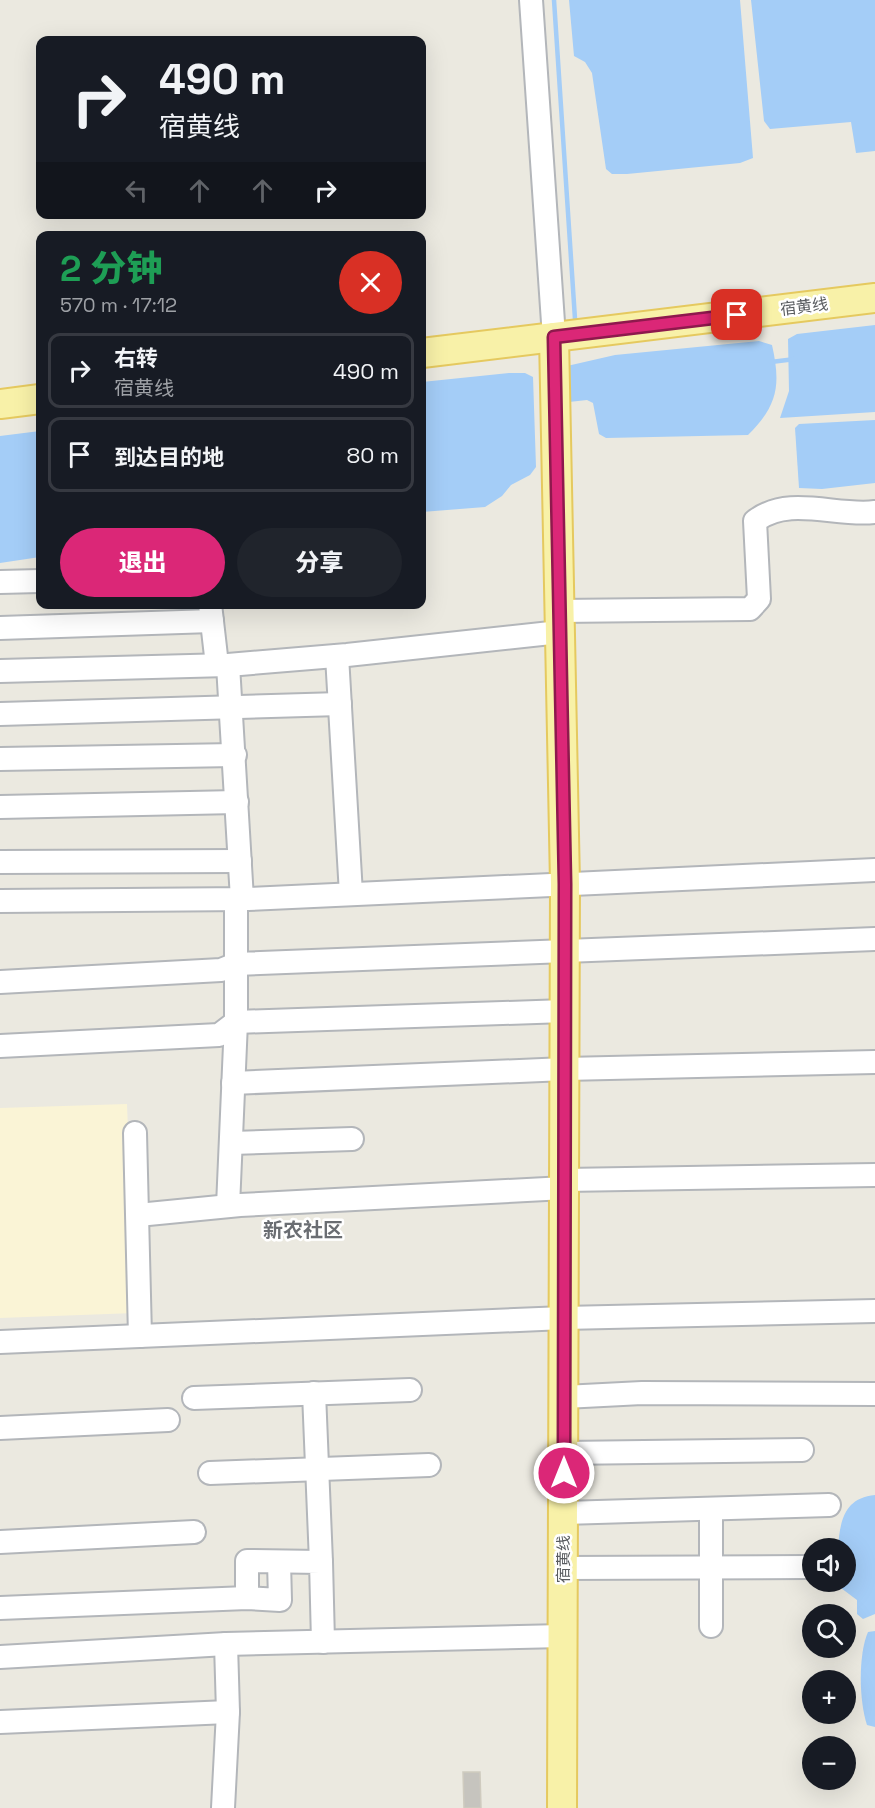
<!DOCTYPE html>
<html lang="zh">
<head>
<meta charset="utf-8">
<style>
  body { margin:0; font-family:"Space Grotesk","Noto Sans SC",sans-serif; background:#20242c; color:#f1f3f6; height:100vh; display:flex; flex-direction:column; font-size:22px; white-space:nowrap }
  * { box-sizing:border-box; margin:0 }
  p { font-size:20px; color:#9ea1a6 }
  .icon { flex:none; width:33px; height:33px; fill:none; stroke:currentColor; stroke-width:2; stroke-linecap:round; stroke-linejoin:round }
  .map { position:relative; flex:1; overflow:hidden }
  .sheet { position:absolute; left:36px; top:231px; width:390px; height:378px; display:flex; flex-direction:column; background:#171b24; border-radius:12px; box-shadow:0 6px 24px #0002 }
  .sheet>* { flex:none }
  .guide { position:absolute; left:36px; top:36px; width:390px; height:183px; border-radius:12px; box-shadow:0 6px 24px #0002; background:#171b24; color:#f1f3f6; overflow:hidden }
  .fabs { position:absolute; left:802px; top:1538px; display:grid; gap:12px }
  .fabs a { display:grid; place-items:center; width:54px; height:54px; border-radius:50%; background:#171b24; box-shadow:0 6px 24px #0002; font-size:30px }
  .pin { position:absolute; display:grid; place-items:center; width:51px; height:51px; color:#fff; margin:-26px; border-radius:12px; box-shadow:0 3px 9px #0006 }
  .me { position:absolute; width:66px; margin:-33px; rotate:0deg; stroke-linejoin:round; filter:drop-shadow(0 0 4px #0008) }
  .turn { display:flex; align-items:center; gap:21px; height:126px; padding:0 24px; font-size:27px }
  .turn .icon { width:78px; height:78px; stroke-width:2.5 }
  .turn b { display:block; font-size:42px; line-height:51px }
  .lanes { display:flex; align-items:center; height:57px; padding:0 24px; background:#0003; justify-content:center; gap:30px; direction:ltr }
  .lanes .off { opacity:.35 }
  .round { display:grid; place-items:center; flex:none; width:63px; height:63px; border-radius:32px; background:#20242c }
  .summary { display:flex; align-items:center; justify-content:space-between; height:102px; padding:0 24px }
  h1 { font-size:36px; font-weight:800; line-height:45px; color:#1e9e55 }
  .cta { display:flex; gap:12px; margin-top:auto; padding:12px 24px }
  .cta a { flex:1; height:69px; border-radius:36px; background:#db2777; color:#fff; font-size:24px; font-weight:800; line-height:69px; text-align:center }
  .cta a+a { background:#20242c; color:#f1f3f6 }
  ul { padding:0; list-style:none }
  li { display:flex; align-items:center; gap:18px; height:75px; margin:0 12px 9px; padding:0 12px; border:3px solid #363941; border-radius:12px }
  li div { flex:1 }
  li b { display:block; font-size:22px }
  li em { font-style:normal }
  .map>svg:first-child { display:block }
  .commercial { fill:#faf4d6 }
  .water { fill:#a4cdf7 }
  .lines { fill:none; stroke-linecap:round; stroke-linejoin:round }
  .stream { stroke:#a4cdf7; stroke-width:4.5 }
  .building { fill:#c6c4be; stroke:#cfcbbf; stroke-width:1.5 }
  .minor-casing { stroke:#b3b6ba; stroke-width:26 }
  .major-casing { stroke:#e5c95f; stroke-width:32 }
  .minor { stroke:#fff; stroke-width:22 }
  .major { stroke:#f8f1a8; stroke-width:28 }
  .route-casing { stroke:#8e194d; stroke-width:15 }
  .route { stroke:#db2777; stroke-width:10 }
  .labels { text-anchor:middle; stroke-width:5; stroke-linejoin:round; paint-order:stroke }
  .street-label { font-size:16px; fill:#595c60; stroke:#fff }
  .quarter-label { font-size:20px; font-weight:bold; fill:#6a6d72; stroke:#fff }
</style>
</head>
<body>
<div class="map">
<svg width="875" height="1808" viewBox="0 0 875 1808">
  <rect width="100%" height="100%" fill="#ebe9e0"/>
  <polygon class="commercial" points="127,1104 135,1313 0,1318 0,1108"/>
  <g class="water">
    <polygon points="569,0 740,0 753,158 740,163 627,174 612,174 606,169 592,73 585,62 574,56"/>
    <polygon points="751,0 875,0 875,151 856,153 851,122 770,129 764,121"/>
    <polygon points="875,325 875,412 780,418 789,391 788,339 797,334"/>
    <path d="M759 341 772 345C781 385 778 405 748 435L606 438 599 434 593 403 587 400 569 402 567 366 615 355Z"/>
    <polygon points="509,373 525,373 533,377 536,467 530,475 511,485 502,496 485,507 422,512 422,382"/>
    <polygon points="875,420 875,483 822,489 799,488 795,428 799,424"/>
    <polygon points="40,431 40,557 0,563 0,436"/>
    <path d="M875 1495V1614L863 1619 857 1614V1600L841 1588 840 1581H846V1548H838C840 1521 844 1498 875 1495Z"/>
    <path d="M875 1631V1727L867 1725C859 1701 858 1655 868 1632Z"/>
  </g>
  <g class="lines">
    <g class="stream">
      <polyline points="554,0 575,319"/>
      <polyline points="771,362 795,359"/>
    </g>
  </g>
  <polygon class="building" points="463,1772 480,1772 481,1808 464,1808"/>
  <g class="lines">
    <defs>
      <g id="minor">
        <polyline points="531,0 554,337"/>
        <polyline points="0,582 40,581"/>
        <polyline points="210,604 217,665"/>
        <path d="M559 611 750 609 759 599 755 521C789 495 836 517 875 512"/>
        <polyline points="0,628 212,621"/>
        <polyline points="337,656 351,894"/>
        <polyline points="228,665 242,899"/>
        <polyline points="0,671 228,665 347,655 560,632"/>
        <polyline points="0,714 340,704"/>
        <polyline points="0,759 235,755"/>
        <polyline points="0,807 237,802"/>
        <polyline points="0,862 240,861"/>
        <polyline points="0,901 248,899 875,870"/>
        <polyline points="0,982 221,970 236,964 875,939"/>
        <polyline points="0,1046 219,1035 236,1022 565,1011"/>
        <polyline points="233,1083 565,1069 875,1062"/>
        <polyline points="135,1133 140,1336"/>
        <polyline points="231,1143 352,1139"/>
        <polyline points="565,1180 875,1175"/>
        <polyline points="228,1206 236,1022 236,899"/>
        <polyline points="138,1215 240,1205 565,1188"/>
        <polyline points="0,1342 564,1318 875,1311"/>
        <polyline points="314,1393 321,1562"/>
        <polyline points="564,1397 642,1393 875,1394"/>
        <polyline points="194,1398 410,1390"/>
        <polyline points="0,1428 168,1420"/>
        <polyline points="564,1453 802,1450"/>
        <polyline points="210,1473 429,1465"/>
        <polyline points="564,1513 829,1505"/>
        <polyline points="0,1542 194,1532"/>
        <polyline points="563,1568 809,1567"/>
        <polyline points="247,1598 247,1561 321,1562 323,1642"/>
        <polyline points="0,1608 247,1598 280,1600 279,1562"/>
        <polyline points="711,1626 711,1509"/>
        <polyline points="0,1657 226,1644 563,1636"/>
        <polyline points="0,1722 228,1712"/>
        <polyline points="223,1808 228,1712 226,1644"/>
      </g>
      <g id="major">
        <polyline points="554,337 565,884 562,1808"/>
        <polyline points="422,353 875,298"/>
        <polyline points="0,404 40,399"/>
      </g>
    </defs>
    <use href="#minor" class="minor-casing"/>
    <use href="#major" class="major-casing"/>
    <use href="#minor" class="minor"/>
    <use href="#major" class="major"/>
  </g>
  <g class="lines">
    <defs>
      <polyline id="route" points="564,1473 565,884 554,337 737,315"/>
    </defs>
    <use href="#route" class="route-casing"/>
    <use href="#route" class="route"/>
  </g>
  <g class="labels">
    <g class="street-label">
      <text transform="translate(804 306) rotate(-7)" y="6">宿黄线</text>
      <text transform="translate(563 1559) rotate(-90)" y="6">宿黄线</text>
    </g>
    <g class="quarter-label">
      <text x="303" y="1237">新农社区</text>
    </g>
  </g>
</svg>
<div class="fabs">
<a><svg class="icon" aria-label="sound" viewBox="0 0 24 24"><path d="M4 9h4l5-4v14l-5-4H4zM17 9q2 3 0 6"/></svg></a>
<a><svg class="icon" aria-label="search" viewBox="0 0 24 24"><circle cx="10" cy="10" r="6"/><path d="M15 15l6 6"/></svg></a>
<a>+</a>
<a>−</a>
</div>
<div class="pin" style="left:737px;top:315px;background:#d93025"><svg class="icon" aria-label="arrive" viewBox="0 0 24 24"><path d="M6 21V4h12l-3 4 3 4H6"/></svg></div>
<svg class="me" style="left:564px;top:1473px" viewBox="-20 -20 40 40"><circle r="17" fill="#db2777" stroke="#fff" stroke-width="3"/><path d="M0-11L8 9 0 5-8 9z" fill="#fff"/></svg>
<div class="guide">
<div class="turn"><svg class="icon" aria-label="right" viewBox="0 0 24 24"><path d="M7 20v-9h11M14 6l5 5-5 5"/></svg><div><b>490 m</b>宿黄线</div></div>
<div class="lanes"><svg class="icon off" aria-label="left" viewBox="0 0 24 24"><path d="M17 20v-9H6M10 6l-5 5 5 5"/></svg><svg class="icon off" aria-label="ahead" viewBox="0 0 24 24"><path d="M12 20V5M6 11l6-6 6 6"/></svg><svg class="icon off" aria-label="ahead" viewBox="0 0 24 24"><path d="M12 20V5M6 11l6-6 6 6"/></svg><svg class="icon" aria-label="right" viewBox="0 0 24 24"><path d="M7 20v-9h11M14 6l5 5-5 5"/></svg></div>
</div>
<section class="sheet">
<div class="summary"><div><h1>2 分钟</h1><p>570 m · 17:12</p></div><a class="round" style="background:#d93025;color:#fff"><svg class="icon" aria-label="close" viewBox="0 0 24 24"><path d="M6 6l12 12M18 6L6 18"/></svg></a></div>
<ul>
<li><svg class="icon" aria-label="right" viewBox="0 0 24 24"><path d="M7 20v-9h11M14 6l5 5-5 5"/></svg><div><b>右转</b><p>宿黄线</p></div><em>490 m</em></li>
<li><svg class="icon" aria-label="arrive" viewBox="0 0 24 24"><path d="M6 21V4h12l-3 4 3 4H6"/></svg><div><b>到达目的地</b></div><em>80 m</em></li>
</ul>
<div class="cta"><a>退出</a><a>分享</a></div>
</section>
</div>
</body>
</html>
